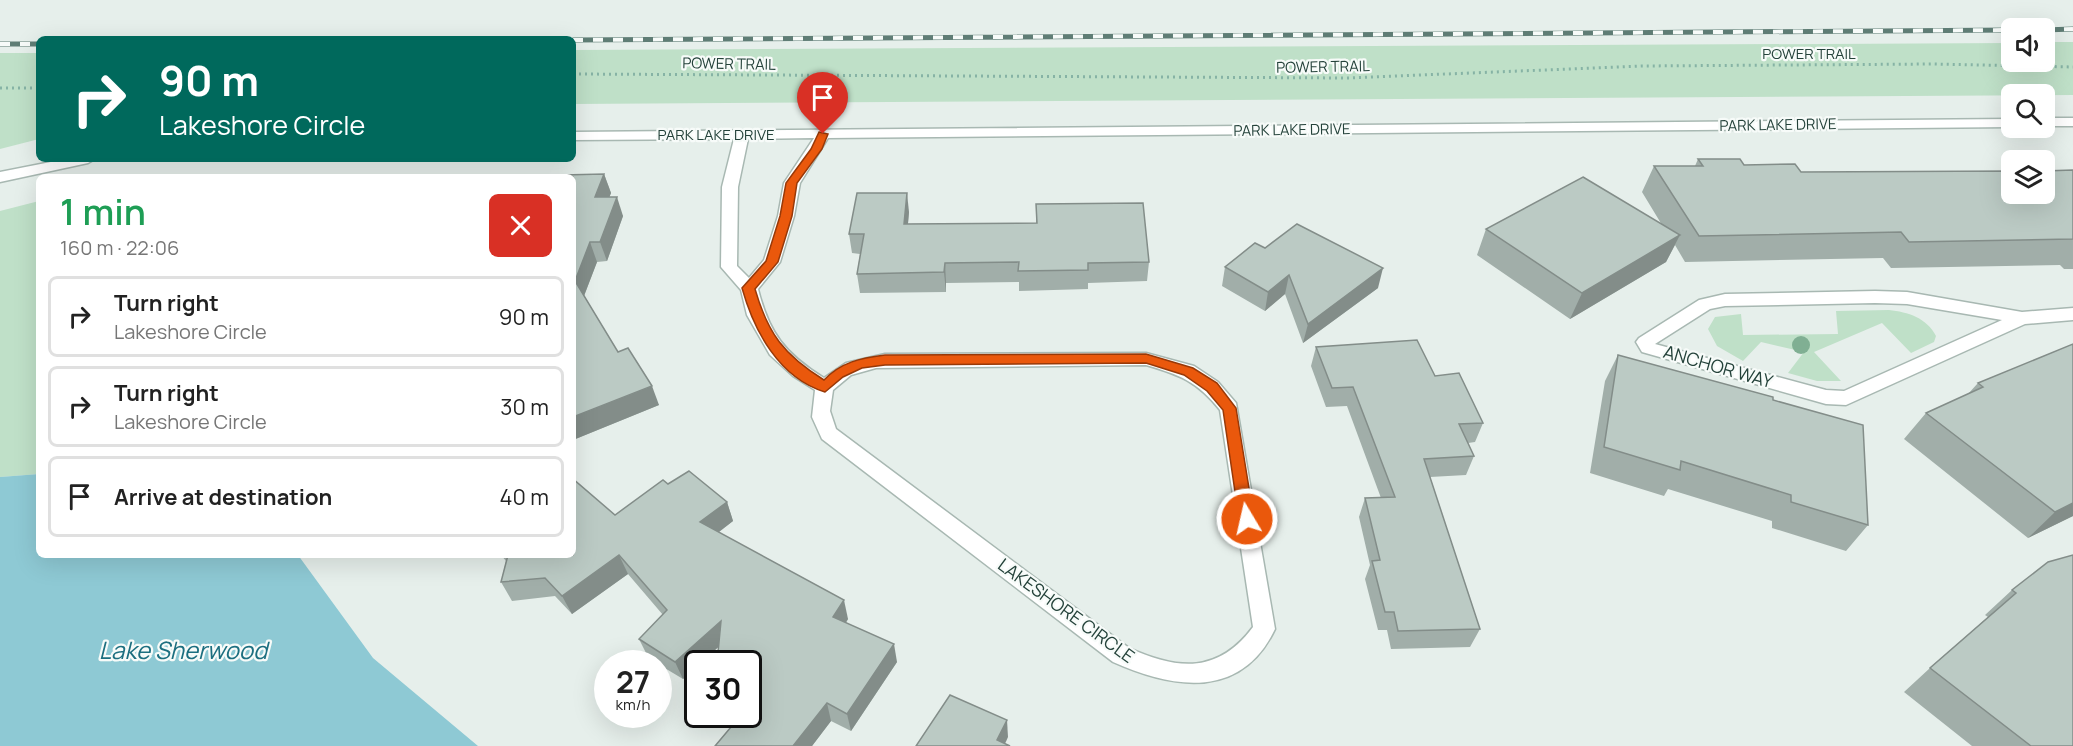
<!DOCTYPE html>
<html lang="en">
<head>
<meta charset="utf-8">
<style>
  body { margin:0; font-family:Manrope,sans-serif; background:#f2f2f2; color:#222; height:100vh; display:flex; flex-direction:column; font-size:22px; white-space:nowrap }
  * { box-sizing:border-box; margin:0 }
  p { font-size:20px; color:#767676 }
  .icon { flex:none; width:33px; height:33px; fill:none; stroke:currentColor; stroke-width:2; stroke-linecap:round; stroke-linejoin:round }
  .map { position:relative; flex:1; overflow:hidden }
  .details { position:absolute; left:36px; top:174px; width:540px; height:384px; display:flex; flex-direction:column; background:#fff; border-radius:9px; box-shadow:0 6px 24px #0002 }
  .details>* { flex:none }
  .top-card { position:absolute; left:36px; top:36px; width:540px; height:126px; border-radius:9px; box-shadow:0 6px 24px #0002; background:#00695c; color:#fff; overflow:hidden }
  .tools { position:absolute; left:2001px; top:18px; display:grid; gap:12px }
  .tools a { display:grid; place-items:center; width:54px; height:54px; border-radius:9px; background:#fff; box-shadow:0 6px 24px #0002; font-size:30px }
  .speed { position:absolute; left:594px; top:650px; display:flex; gap:12px; font-size:30px; font-weight:700; text-align:center }
  .speed>* { display:grid; place-content:center; width:78px; height:78px; border-radius:50%; background:#fff; box-shadow:0 6px 24px #0002; line-height:1 }
  .speed small { font-size:15px; font-weight:400 }
  .speed .limit { border:3px solid #111; border-radius:9px; background:#fff; color:#111 }
  .pin { position:absolute; display:grid; place-items:center; width:51px; height:51px; color:#fff; margin:-62px -26px; border-radius:50% 50% 50% 0; rotate:-45deg; box-shadow:0 0 6px #0007 }
  .pin .icon { rotate:45deg }
  .me { position:absolute; width:66px; margin:-33px; rotate:351deg; stroke-linejoin:round; filter:drop-shadow(0 0 4px #0008) }
  .turn { display:flex; align-items:center; gap:21px; height:126px; padding:0 24px; font-size:27px }
  .turn .icon { width:78px; height:78px; stroke-width:2.5 }
  .turn b { display:block; font-size:42px; line-height:51px }
  .round { display:grid; place-items:center; flex:none; width:63px; height:63px; border-radius:9px; background:#f2f2f2 }
  .overview { display:flex; align-items:center; justify-content:space-between; height:102px; padding:0 24px }
  h1 { font-size:36px; font-weight:600; line-height:45px; color:#1e9e55 }
  ul { padding:0; list-style:none }
  li { display:flex; align-items:center; gap:18px; height:81px; margin:0 12px 9px; padding:0 12px; border:3px solid #e0e0e0; border-radius:9px }
  li div { flex:1 }
  li b { display:block; font-size:22px }
  li em { font-style:normal }
  .map>svg:first-child { display:block }
  .green { fill:#bfe0c8 }
  .water { fill:#8ec9d4 }
  .lines { fill:none; stroke-linecap:round; stroke-linejoin:round }
  .minor-casing { stroke:#a8b8b2; stroke-width:3 }
  .path { stroke:#86b3a5; stroke-width:3; stroke-dasharray:2 4; stroke-linecap:butt }
  .minor { fill:#fff; fill-rule:evenodd }
  .rail-casing { stroke:#5f7d75; stroke-width:5 }
  .rail { stroke:#f7fbf9; stroke-width:4; stroke-dasharray:10; stroke-linecap:butt }
  .tree { fill:#80af93 }
  .wall { fill:#a1aea9 }
  .shaded-wall { fill:#838d89 }
  .building { fill:#bbcac4; stroke:#838d89; stroke-width:1.5 }
  .route { fill:#ea580c; stroke:#983908; stroke-width:1.5 }
  .labels { text-anchor:middle; stroke-width:4.5; stroke-linejoin:round; paint-order:stroke }
  .far-street-label { font-size:15px; fill:#24423a; stroke:#f7fbf9 }
  .street-label { font-size:18px; fill:#24423a; stroke:#f7fbf9 }
  .near-water-label { font-size:24px; font-style:italic; fill:#1c6f80; stroke:#f7fbf9 }
</style>
</head>
<body>
<div class="map">
<svg width="2073" height="746" viewBox="0 0 2073 746">
  <rect width="100%" height="100%" fill="#e6efeb"/>
  <g class="green">
    <polygon points="2045,42 2073,42 2073,95 573,104 573,50 2011,43 2012,62 2044,62"/>
    <polygon points="0,53 39,53 39,139 0,149"/>
    <polygon points="39,201 39,474 0,477 0,211"/>
    <path d="M1889 310C1908 312 1927 318 1936 336L1934 342 1911 353 1882 323 1814 352 1841 381H1817L1788 373 1804 352 1761 342 1743 361 1717 346 1708 329 1715 317 1741 314 1743 335 1838 334 1836 311Z"/>
  </g>
  <polygon class="water" points="39,474 39,555 298,555 373,658 478,746 0,746 0,477"/>
  <g class="lines">
    <defs>
      <g id="minor">
        <rect x="2044" y="118" width="29" height="8"/>
        <path d="M2012 119V127L828 138 800 183 794 216 780 262 758 289C769 333 785 354 824 378L846 363 885 354 1146 353 1194 366 1218 382 1236 403 1275 629C1241 700 1173 689 1113 662L822 439 812 417 815 390 793 376 770 355 747 315 741 290 721 267 722 187 734 139 573 140V132ZM814 138 784 183 778 216 764 260 749 278 737 266 738 187 748 139ZM1146 365C1180 375 1197 381 1220 410L1253 627C1218 674 1178 670 1129 648L836 429 830 411 833 390 851 375 876 368Z"/>
        <polygon points="66,159 95,159 88,163 0,182 0,172"/>
        <path d="M1875 291 1907 292 2022 312 2073 308V320L2025 324 1846 405 1826 404 1642 352 1636 342 1639 338 1699 300 1725 294ZM1875 303 1907 304 2002 320 1844 391 1826 390 1655 344 1710 309 1725 306Z"/>
      </g>
    </defs>
    <use href="#minor" class="minor-casing"/>
    <g class="path">
      <polyline points="573,74 1348,78 1642,66 1934,64 2073,67"/>
      <polyline points="0,88 39,88"/>
    </g>
    <use href="#minor" class="minor"/>
    <defs>
      <g id="rail">
        <polyline points="2044,30 2073,29"/>
        <polyline points="573,40 2012,30"/>
        <polyline points="0,44 39,44"/>
      </g>
    </defs>
    <use href="#rail" class="rail-casing"/>
    <use href="#rail" class="rail"/>
  </g>
  <circle class="tree" cx="1801" cy="345" r="9"/>
  <g class="wall">
    <polygon points="1698,159 1801,172 2012,194 2073,170 2073,269 2064,269 2060,265 1891,268 1883,258 1685,262 1675,245 1666,262 1570,319 1477,255 1486,229 1662,225 1642,192 1654,166 1695,166"/>
    <polygon points="604,174 611,193 609,197 623,216 607,261 597,262 584,296 618,352 659,405 573,440 573,177"/>
    <polygon points="1036,204 1149,262 1147,281 1088,283 1088,289 1019,291 1019,282 946,283 946,292 860,293 857,274 860,254 852,253 849,234 909,212 908,224 1036,223"/>
    <polygon points="1265,248 1378,288 1303,343 1285,294 1265,311 1222,286 1225,267"/>
    <polygon points="2073,344 2073,516 2028,538 1904,439 1926,413 1968,394 1978,383"/>
    <polygon points="1316,347 1435,376 1483,423 1475,442 1468,443 1474,456 1466,475 1430,477 1480,629 1470,647 1391,649 1387,630 1378,630 1365,579 1370,565 1359,517 1365,498 1381,498 1347,406 1326,407 1311,366"/>
    <polygon points="1618,355 1773,400 1868,525 1846,551 1772,528 1772,521 1668,489 1664,496 1590,473 1605,381"/>
    <polygon points="727,502 733,521 719,532 848,619 846,623 897,662 851,731 831,721 812,746 715,746 738,719 731,714 748,714 718,647 683,679 658,664 658,663 657,663 648,657 639,639 663,615 628,574 572,614 555,596 512,601 501,582 506,561 501,555 573,555 615,515"/>
    <polygon points="2073,555 2073,746 1972,746 1904,692 1930,668 1988,617 1985,615 2012,590"/>
  </g>
  <g class="shaded-wall">
    <polygon points="604,174 611,193 602,217 595,197"/>
    <polygon points="907,193 909,212 906,243 904,224"/>
    <polygon points="617,197 623,216 607,261 600,242"/>
    <polygon points="1680,235 1666,262 1570,319 1582,293"/>
    <polygon points="590,242 597,262 582,301 575,281"/>
    <polygon points="945,263 946,283 946,292 944,272"/>
    <polygon points="1383,268 1378,288 1303,343 1308,324"/>
    <polygon points="1289,275 1285,294 1265,311 1268,292"/>
    <polygon points="652,386 659,405 573,440 573,417"/>
    <polygon points="727,502 733,521 707,541 700,522"/>
    <polygon points="2073,503 2073,516 2028,538 2055,512"/>
    <polygon points="619,555 628,574 572,614 562,596"/>
    <polygon points="844,600 848,619 837,635 833,617"/>
    <polygon points="721,621 727,639 701,663 698,663 698,666 683,679 675,662"/>
    <polygon points="894,644 897,662 851,731 847,714"/>
    <polygon points="827,703 831,721 812,746 793,746"/>
    <polygon points="1007,720 1008,737 1004,746 997,740"/>
  </g>
  <g class="building">
    <polygon points="1698,159 1740,159 1744,165 1795,164 1801,172 2012,171 2012,194 2044,194 2044,171 2073,170 2073,239 1909,242 1901,232 1699,236 1654,166 1703,166"/>
    <polygon points="604,174 595,197 617,197 600,242 590,242 575,281 618,352 628,348 652,386 573,417 573,177 561,177 562,175"/>
    <polygon points="1583,177 1680,235 1582,293 1486,229"/>
    <polygon points="857,193 907,193 904,224 1037,223 1036,204 1143,203 1149,262 1088,263 1088,270 1018,271 1019,262 945,263 944,272 857,274 864,234 849,234"/>
    <polygon points="1297,224 1383,268 1308,324 1289,275 1268,292 1225,267 1255,243 1265,248"/>
    <polygon points="1417,340 1435,376 1459,373 1483,423 1459,424 1474,456 1424,459 1480,629 1398,631 1394,612 1385,612 1372,561 1380,560 1365,498 1395,497 1353,387 1332,388 1316,347"/>
    <polygon points="2073,344 2073,503 2055,512 1926,413 1983,387 1978,383"/>
    <polygon points="1618,355 1773,397 1773,400 1863,425 1868,525 1791,502 1791,495 1681,461 1680,470 1604,447"/>
    <polygon points="689,471 727,502 700,522 844,600 833,617 894,644 847,714 827,703 793,746 715,746 742,714 748,714 748,663 717,663 721,621 675,662 639,639 667,610 619,555 562,596 545,578 501,582 508,555 573,555 573,479 615,515 663,480 668,484"/>
    <polygon points="2073,555 2073,746 2031,746 1930,668 2016,593 2012,590 2048,562"/>
    <polygon points="950,695 1007,720 997,740 1010,746 916,746"/>
  </g>
  <path class="route" d="M819 132 828 134 822 149 797 183 792 216 778 262 755 289C768 334 784 355 824 380 841 362 861 358 885 355L1146 354 1193 368 1217 383 1236 408 1254 519 1252 523H1241L1239 519 1223 410 1207 391 1184 375 1146 363 885 365 862 368 843 377 825 392C779 378 754 331 742 288L766 261 780 216 786 183 811 149Z"/>
  <g class="labels">
    <g class="far-street-label">
      <text x="1809" y="59">POWER TRAIL</text>
      <text transform="translate(729 64) rotate(1)" y="5">POWER TRAIL</text>
      <text transform="translate(1323 67) rotate(-1)" y="5">POWER TRAIL</text>
      <text transform="translate(1778 125) rotate(-1)" y="5">PARK LAKE DRIVE</text>
      <text transform="translate(1292 130) rotate(-1)" y="5">PARK LAKE DRIVE</text>
      <text x="716" y="140">PARK LAKE DRIVE</text>
    </g>
    <g class="street-label">
      <text transform="translate(1718 367) rotate(16)" y="6">ANCHOR WAY</text>
      <text transform="translate(1066 611) rotate(36)" y="6">LAKESHORE CIRCLE</text>
    </g>
    <g class="near-water-label">
      <text x="183" y="659">Lake Sherwood</text>
    </g>
  </g>
</svg>
<div class="tools">
<a><svg class="icon" aria-label="sound" viewBox="0 0 24 24"><path d="M4 9h4l5-4v14l-5-4H4zM17 9q2 3 0 6"/></svg></a>
<a><svg class="icon" aria-label="search" viewBox="0 0 24 24"><circle cx="10" cy="10" r="6"/><path d="M15 15l6 6"/></svg></a>
<a><svg class="icon" aria-label="layers" viewBox="0 0 24 24"><path d="M12 4l9 5-9 5-9-5zM3 14l9 5 9-5"/></svg></a>
</div>
<div class="speed"><div>27<small>km/h</small></div><div class="limit">30</div></div>
<div class="pin" style="left:823px;top:134px;background:#d93025"><svg class="icon" aria-label="arrive" viewBox="0 0 24 24"><path d="M6 21V4h12l-3 4 3 4H6"/></svg></div>
<svg class="me" style="left:1247px;top:519px" viewBox="-20 -20 40 40"><circle r="17" fill="#ea580c" stroke="#fff" stroke-width="3"/><path d="M0-11L8 9 0 5-8 9z" fill="#fff"/></svg>
<div class="top-card">
<div class="turn"><svg class="icon" aria-label="right" viewBox="0 0 24 24"><path d="M7 20v-9h11M14 6l5 5-5 5"/></svg><div><b>90 m</b>Lakeshore Circle</div></div>
</div>
<section class="details">
<div class="overview"><div><h1>1 min</h1><p>160 m · 22:06</p></div><a class="round" style="background:#d93025;color:#fff"><svg class="icon" aria-label="close" viewBox="0 0 24 24"><path d="M6 6l12 12M18 6L6 18"/></svg></a></div>
<ul>
<li><svg class="icon" aria-label="right" viewBox="0 0 24 24"><path d="M7 20v-9h11M14 6l5 5-5 5"/></svg><div><b>Turn right</b><p>Lakeshore Circle</p></div><em>90 m</em></li>
<li><svg class="icon" aria-label="right" viewBox="0 0 24 24"><path d="M7 20v-9h11M14 6l5 5-5 5"/></svg><div><b>Turn right</b><p>Lakeshore Circle</p></div><em>30 m</em></li>
<li><svg class="icon" aria-label="arrive" viewBox="0 0 24 24"><path d="M6 21V4h12l-3 4 3 4H6"/></svg><div><b>Arrive at destination</b></div><em>40 m</em></li>
</ul>
</section>
</div>
</body>
</html>
